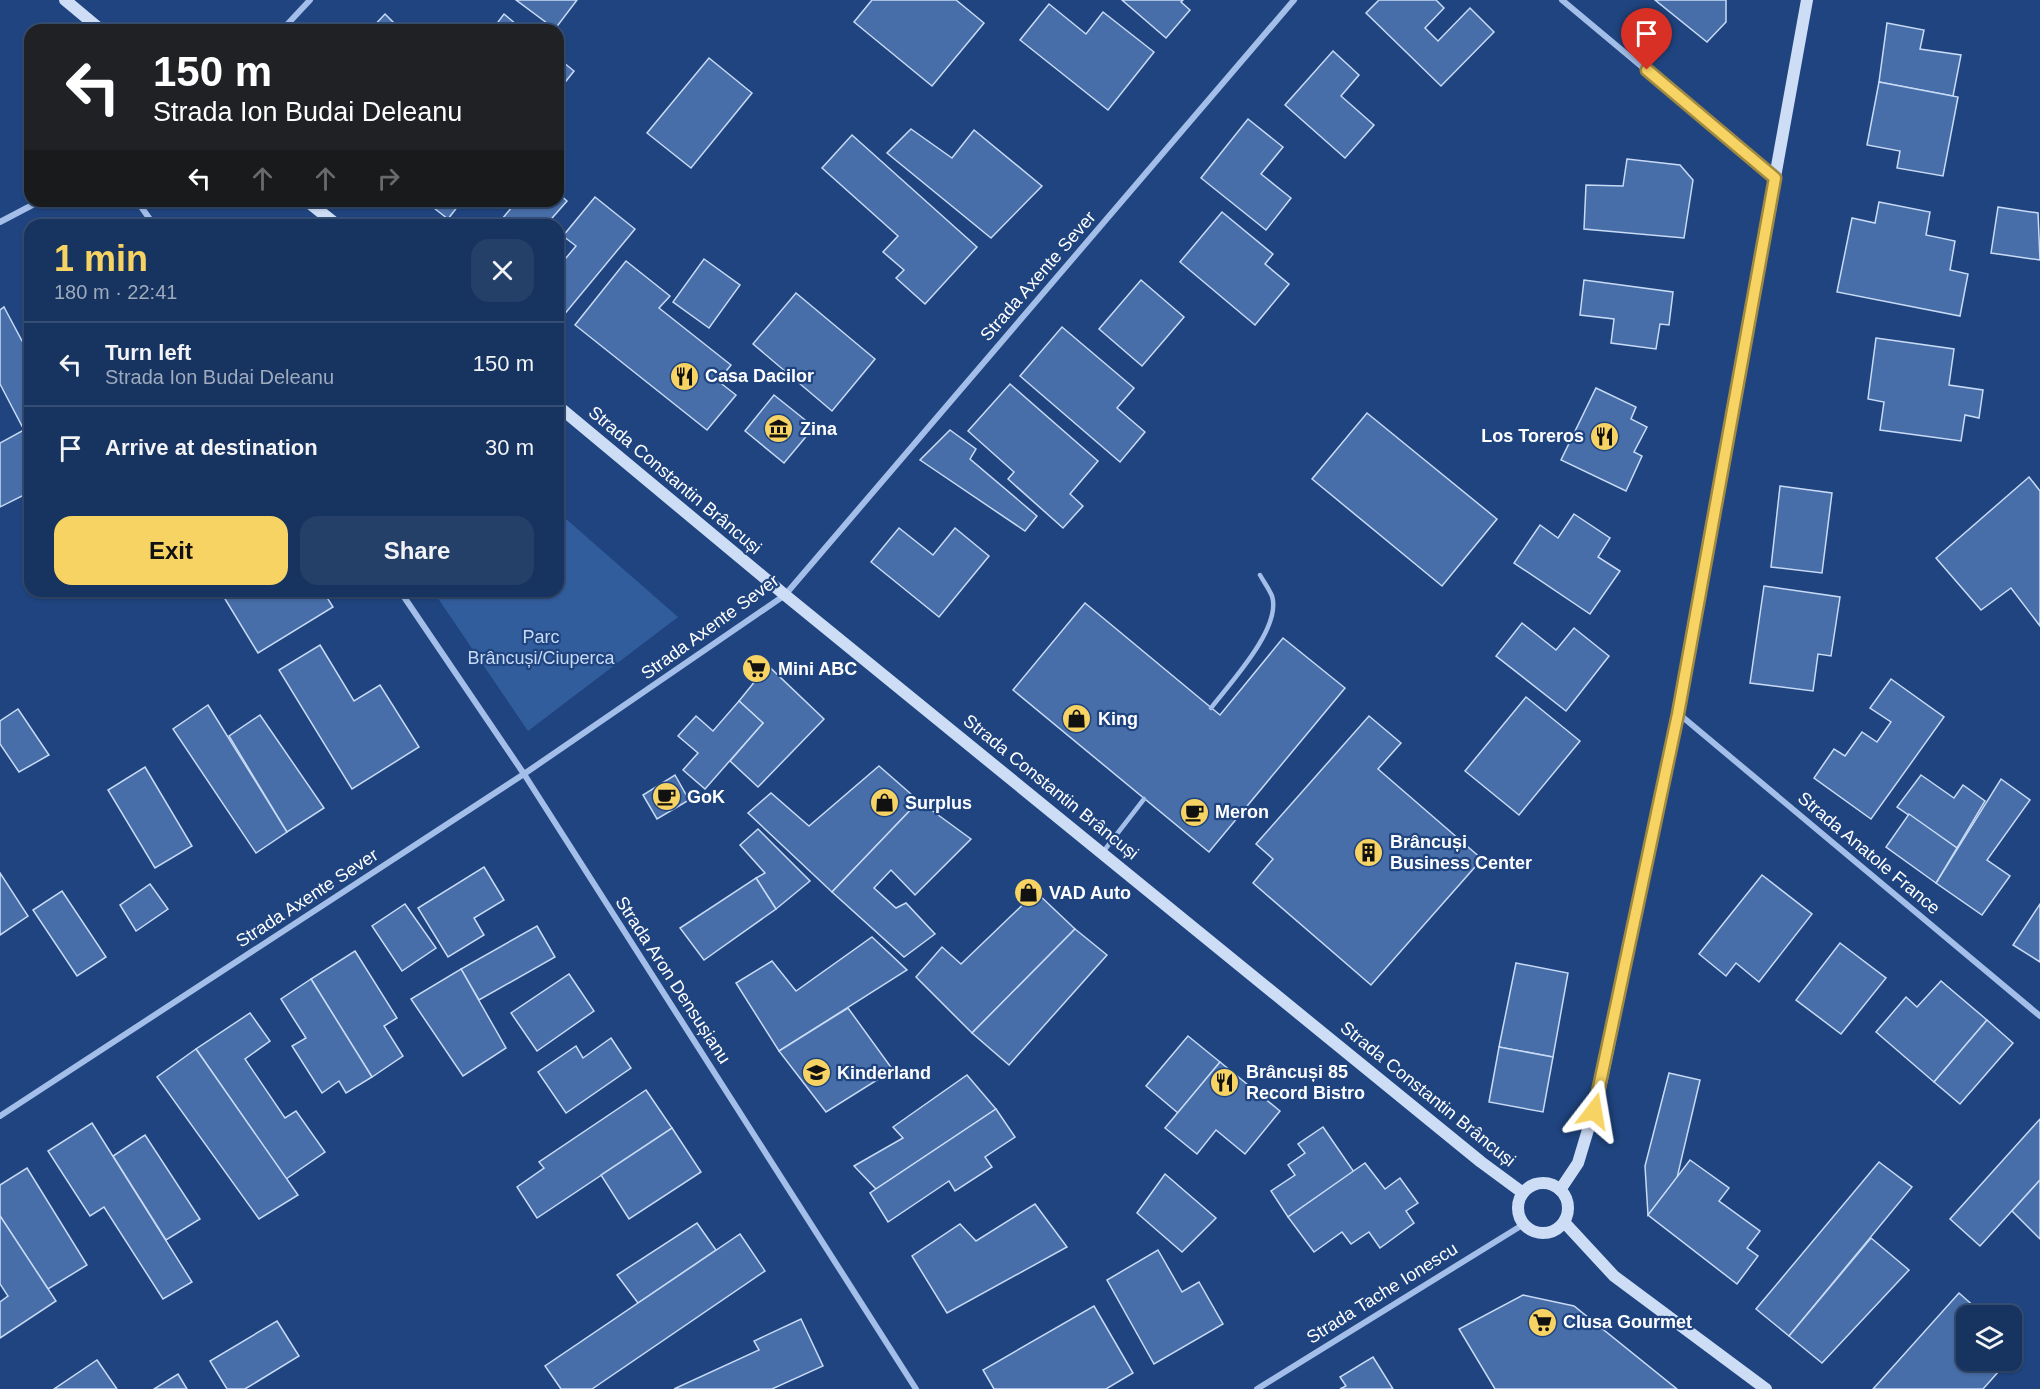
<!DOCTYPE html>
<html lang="en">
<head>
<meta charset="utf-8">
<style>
  body { margin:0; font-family:Helvetica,sans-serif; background:#243f68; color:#f1f3f6; height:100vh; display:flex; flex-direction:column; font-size:22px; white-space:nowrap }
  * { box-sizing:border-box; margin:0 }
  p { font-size:20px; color:#9eaabd }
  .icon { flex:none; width:33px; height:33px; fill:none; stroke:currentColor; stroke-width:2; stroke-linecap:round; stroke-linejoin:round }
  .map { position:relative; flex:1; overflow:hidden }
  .side { position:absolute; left:24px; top:219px; width:540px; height:378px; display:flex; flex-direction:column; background:#17335f; border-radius:18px; box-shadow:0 2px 4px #0004,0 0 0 2px #364e74 }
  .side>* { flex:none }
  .guide { position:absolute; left:24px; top:24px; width:540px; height:183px; border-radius:18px; box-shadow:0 2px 4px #0004,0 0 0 2px #364e74; background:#202124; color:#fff; overflow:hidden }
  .tools { position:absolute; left:1956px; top:1305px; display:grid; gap:12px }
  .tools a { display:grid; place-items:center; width:66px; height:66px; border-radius:12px; background:#17335f; box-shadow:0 2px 4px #0004,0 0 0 2px #364e74; font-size:30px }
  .pin { position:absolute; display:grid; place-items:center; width:51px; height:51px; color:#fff; margin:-62px -26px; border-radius:50% 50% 50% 0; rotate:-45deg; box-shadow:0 0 6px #0007 }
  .pin .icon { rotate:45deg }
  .me { position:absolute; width:66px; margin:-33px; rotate:14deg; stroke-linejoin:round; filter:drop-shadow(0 0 4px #0008) }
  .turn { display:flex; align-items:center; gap:21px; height:126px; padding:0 30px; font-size:27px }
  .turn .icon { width:78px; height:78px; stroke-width:2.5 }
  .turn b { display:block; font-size:42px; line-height:51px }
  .lanes { display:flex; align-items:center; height:57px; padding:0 30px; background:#0003; justify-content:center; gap:30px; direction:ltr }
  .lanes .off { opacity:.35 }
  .round { display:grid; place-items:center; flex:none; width:63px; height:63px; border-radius:18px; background:#243f68 }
  .summary { display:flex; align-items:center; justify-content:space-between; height:102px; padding:0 30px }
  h1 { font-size:36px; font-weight:700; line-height:45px; color:#f6d363 }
  .cta { display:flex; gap:12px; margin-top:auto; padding:12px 30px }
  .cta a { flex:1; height:69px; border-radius:18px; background:#f6d363; color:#111; font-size:24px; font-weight:700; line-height:69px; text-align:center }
  .cta a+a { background:#243f68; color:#f1f3f6 }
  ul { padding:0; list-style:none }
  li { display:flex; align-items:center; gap:18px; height:84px; padding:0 30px; border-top:2px solid #364e74 }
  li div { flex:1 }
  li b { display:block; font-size:22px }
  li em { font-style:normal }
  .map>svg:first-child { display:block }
  .green { fill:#325d9d }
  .building { fill:#476ea8; stroke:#c7daf6; stroke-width:1.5 }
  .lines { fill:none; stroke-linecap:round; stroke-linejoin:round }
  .service { stroke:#a3bee8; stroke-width:4.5 }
  .minor { stroke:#a3bee8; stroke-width:6 }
  .secondary { stroke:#cdddf6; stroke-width:12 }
  .route-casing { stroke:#a08940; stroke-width:15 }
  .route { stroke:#f6d363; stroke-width:10 }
  .labels { text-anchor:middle; stroke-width:4.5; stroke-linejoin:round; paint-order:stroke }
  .street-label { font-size:18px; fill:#fff; stroke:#1f447f }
  .poi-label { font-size:18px; font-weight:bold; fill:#fff; stroke:#1f447f; text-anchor:start }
  .park-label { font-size:18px; fill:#c7daf6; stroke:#1f447f }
</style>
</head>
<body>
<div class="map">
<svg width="2040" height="1389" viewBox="0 0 2040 1389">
  <rect width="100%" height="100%" fill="#1f447f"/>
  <polygon class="green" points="558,512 678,617 528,731 433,591 558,591"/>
  <g class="building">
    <polygon points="516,0 577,0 555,29"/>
    <polygon points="872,0 956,0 984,23 932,86 854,22"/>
    <polygon points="1122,0 1183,0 1181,2 1190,10 1166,38"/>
    <polygon points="1379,0 1436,0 1444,8 1425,28 1438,41 1470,8 1494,32 1441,86 1366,13"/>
    <polygon points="1655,0 1726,0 1726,22 1707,42"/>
    <polygon points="1049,4 1086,34 1103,12 1154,52 1108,110 1020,40"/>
    <polygon points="385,14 401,30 370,30"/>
    <polygon points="504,14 523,30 492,30"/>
    <polygon points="1887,23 1924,30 1920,49 1961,55 1953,96 1879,82"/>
    <polygon points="1333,51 1359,75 1341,96 1374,125 1345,158 1285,105"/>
    <polygon points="558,58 574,71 558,91"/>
    <polygon points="709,58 752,93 691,168 647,133"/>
    <polygon points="1879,82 1958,97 1943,176 1897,168 1900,151 1867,145"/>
    <polygon points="1248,119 1283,147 1261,174 1291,198 1266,230 1201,178"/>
    <polygon points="911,129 952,158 974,130 1042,186 991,238 887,153"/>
    <polygon points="852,135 977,247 925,304 896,278 904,270 883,252 898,236 822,168"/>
    <polygon points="1627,159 1680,165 1693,180 1684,238 1584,229 1586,185 1623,186"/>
    <polygon points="558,193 567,201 546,225 497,225 517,201 558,201"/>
    <polygon points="595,197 635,229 563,316 558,312 558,251 566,258 576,246 563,236"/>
    <polygon points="425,201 462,201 448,219"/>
    <polygon points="1879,202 1930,212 1926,235 1955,241 1950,270 1968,274 1960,316 1837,292 1852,218 1875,223"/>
    <polygon points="1998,207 2038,213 2040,260 1991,253"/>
    <polygon points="1222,212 1273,254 1265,264 1289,284 1255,325 1180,262"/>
    <polygon points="704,259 740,285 709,328 673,302"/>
    <polygon points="626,261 670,296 659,308 731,365 718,381 736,395 707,430 575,325"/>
    <polygon points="1141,280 1184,317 1142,366 1099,329"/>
    <polygon points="1584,280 1673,292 1669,325 1660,324 1656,349 1611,343 1614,319 1580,315"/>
    <polygon points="796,293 875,359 832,411 753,344"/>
    <polygon points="4,307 30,356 30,492 0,507 0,443 24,430 0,384 0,310"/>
    <polygon points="1062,327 1134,388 1117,408 1145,432 1120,462 1020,376"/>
    <polygon points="1876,338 1954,349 1949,385 1983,390 1979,418 1965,415 1961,441 1880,430 1884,402 1868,399"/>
    <polygon points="1010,384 1098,461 1070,494 1083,506 1063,528 1008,479 1014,472 968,431"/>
    <polygon points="1596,388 1636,407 1631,419 1647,427 1634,452 1642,456 1626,491 1561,460"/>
    <polygon points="774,395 814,427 784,463 745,431"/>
    <polygon points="1367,413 1497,519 1442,586 1312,479"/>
    <polygon points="950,430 976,449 970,459 1037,516 1025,531 920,460"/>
    <polygon points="2029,477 2040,491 2040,626 2011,588 1981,610 1936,558"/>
    <polygon points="1780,486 1832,493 1822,573 1771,567"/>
    <polygon points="1574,514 1610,538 1598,557 1620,571 1590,614 1514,563 1540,525 1558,538"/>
    <polygon points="899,528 933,555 955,528 989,556 939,617 871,562"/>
    <polygon points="1764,586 1840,597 1831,656 1818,654 1813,691 1750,683"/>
    <polygon points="227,591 323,591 333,607 258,653 222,594"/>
    <polygon points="1085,603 1220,715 1283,638 1345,688 1209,852 1013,690"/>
    <polygon points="1522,623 1556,650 1574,628 1609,656 1566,711 1496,656"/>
    <polygon points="320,645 354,701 380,685 419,747 352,789 279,670"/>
    <polygon points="760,658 824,719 758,787 730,761 763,723 739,701 756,680 747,668"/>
    <polygon points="1891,679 1944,717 1871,819 1814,778 1834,749 1845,756 1862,732 1877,742 1891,722 1870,708"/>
    <polygon points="1526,697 1580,741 1519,815 1465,771"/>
    <polygon points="739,701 763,723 705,789 683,770 698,753 678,736 696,716 713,731"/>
    <polygon points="208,705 287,832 256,853 173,729"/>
    <polygon points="18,709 49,755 19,772 0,744 0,721"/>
    <polygon points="260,715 324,808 287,832 229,736"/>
    <polygon points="1369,716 1401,743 1378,769 1482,859 1371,985 1253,883 1273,859 1256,844"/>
    <polygon points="879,766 919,801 832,892 748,813 771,793 809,826"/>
    <polygon points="145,767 192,846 155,868 108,790"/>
    <polygon points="675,775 689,800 657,819 643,795"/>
    <polygon points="1921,775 1954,798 1963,785 1985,801 1957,848 1897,807"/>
    <polygon points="2001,779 2030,800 1987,860 2010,876 1982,915 1936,883"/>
    <polygon points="919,801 971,839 915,895 891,870 874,888 896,908 906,903 935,934 904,957 832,892"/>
    <polygon points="1909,814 1957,848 1936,883 1886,847"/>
    <polygon points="758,829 810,881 776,909 756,878 765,873 740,845"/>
    <polygon points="484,867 504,900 474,918 484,935 448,957 418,908"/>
    <polygon points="0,873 28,916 0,935"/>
    <polygon points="1762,875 1812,914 1759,982 1736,963 1726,976 1699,954"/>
    <polygon points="756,878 776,909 704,960 680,928"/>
    <polygon points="150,884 168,909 136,931 120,905"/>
    <polygon points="62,891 106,957 77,976 33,910"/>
    <polygon points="1036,892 1075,929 972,1033 916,977 942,947 961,964"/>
    <polygon points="405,904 436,948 402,971 372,926"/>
    <polygon points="2040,904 2040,962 2013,945"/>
    <polygon points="537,926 555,957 479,1000 461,969"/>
    <polygon points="1075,929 1107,955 1009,1065 972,1033"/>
    <polygon points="872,937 907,970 779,1051 736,983 772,961 796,991"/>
    <polygon points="1840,943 1886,978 1841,1034 1796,1000"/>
    <polygon points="355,951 397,1018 384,1026 403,1056 372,1077 311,979"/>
    <polygon points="1516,963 1568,973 1553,1057 1499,1047"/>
    <polygon points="461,969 506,1048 463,1076 411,999"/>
    <polygon points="569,974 594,1011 537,1051 511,1013"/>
    <polygon points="311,979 372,1077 346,1093 339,1081 322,1093 292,1046 306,1038 281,999"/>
    <polygon points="1941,981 1987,1020 1934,1082 1876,1032 1906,997 1917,1007"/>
    <polygon points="848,1008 893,1070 826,1112 779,1051"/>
    <polygon points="250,1013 270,1041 245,1059 285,1118 296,1111 325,1152 286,1179 196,1049"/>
    <polygon points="1987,1020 2013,1043 1960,1104 1934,1082"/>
    <polygon points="1188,1036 1220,1062 1178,1113 1146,1086"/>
    <polygon points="611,1038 631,1068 566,1113 538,1072 576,1046 583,1058"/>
    <polygon points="1499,1047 1553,1057 1543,1112 1489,1102"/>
    <polygon points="196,1049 298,1195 259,1219 157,1077"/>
    <polygon points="1220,1062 1280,1111 1245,1154 1216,1130 1197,1154 1165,1128"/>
    <polygon points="1669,1073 1700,1080 1677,1178 1648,1215 1645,1166"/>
    <polygon points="967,1075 996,1109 876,1189 854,1166 903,1138 893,1127"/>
    <polygon points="646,1090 672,1128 537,1218 517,1187 544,1168 539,1162"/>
    <polygon points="996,1109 1015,1137 985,1157 992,1167 955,1191 949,1181 888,1222 870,1193"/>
    <polygon points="2040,1119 2040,1180 1980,1246 1950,1219"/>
    <polygon points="92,1123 192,1282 163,1299 104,1207 90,1216 48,1151"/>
    <polygon points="1323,1127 1354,1172 1288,1217 1271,1191 1295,1175 1288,1165 1305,1153 1298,1144"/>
    <polygon points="672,1128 701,1172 629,1219 601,1175"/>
    <polygon points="145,1135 200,1219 166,1240 113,1156"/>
    <polygon points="1690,1160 1729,1188 1719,1201 1760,1231 1747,1248 1758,1256 1737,1284 1648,1215"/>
    <polygon points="1879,1162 1912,1187 1789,1336 1756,1309"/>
    <polygon points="1365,1163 1385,1189 1400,1178 1418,1203 1406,1211 1414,1223 1380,1248 1369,1232 1351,1244 1342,1232 1314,1252 1288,1217"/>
    <polygon points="27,1168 87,1265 48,1289 0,1216 0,1185"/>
    <polygon points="1165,1174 1216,1218 1182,1252 1137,1213"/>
    <polygon points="2040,1180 2040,1239 2012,1211"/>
    <polygon points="1035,1204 1067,1247 947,1313 912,1256 960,1224 976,1241"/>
    <polygon points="0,1216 56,1301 0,1338 0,1302 8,1296 0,1284"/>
    <polygon points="697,1223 716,1250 638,1303 617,1275"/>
    <polygon points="740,1234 765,1271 592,1389 561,1389 545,1366"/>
    <polygon points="1871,1238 1909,1270 1822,1363 1789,1336"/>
    <polygon points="1158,1250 1182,1292 1199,1282 1223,1324 1154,1364 1107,1280"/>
    <polygon points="1959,1293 1985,1316 1966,1316 1966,1360 1987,1360 1999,1371 1983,1389 1873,1389"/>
    <polygon points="1523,1295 1574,1306 1677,1389 1495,1389 1459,1329"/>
    <polygon points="1094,1306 1133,1373 1106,1389 994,1389 983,1370"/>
    <polygon points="801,1319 823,1366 772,1389 674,1389 759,1350 754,1341"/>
    <polygon points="277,1321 299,1356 245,1389 227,1389 210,1361"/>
    <polygon points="1373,1357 1393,1389 1340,1389 1346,1386 1340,1377"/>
    <polygon points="97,1360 117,1389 54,1389"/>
    <polygon points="178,1374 187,1389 154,1389"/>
  </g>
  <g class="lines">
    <g class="service">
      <path d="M1211 708C1230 683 1282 628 1272 596 1269 589 1264 582 1260 575"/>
      <polyline points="1103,852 1144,799"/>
    </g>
    <g class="minor">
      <polyline points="1562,0 1775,178"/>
      <polyline points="282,30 310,0"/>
      <polyline points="137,201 154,225"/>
      <polyline points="0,222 40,201"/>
      <polyline points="400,591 524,774 916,1389"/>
      <polyline points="1679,714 2040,1016"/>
      <polyline points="0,1116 524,774 785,595 1294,0"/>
      <polyline points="1257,1389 1524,1224"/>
    </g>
    <g class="secondary">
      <polyline points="65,0 101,30"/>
      <polyline points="307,201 337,225"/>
      <polyline points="558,406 785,595 1481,1162 1523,1193"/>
      <circle cx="1543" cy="1208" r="25"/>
      <polyline points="1560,1190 1578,1163 1599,1093 1678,714 1807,0"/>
      <polyline points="1564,1222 1614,1276 1766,1389"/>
    </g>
  </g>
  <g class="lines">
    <defs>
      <polyline id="route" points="1594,1111 1678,714 1775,178 1647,70"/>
    </defs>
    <use href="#route" class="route-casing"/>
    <use href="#route" class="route"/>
  </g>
  <defs>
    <symbol id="restaurant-disc" viewBox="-11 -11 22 22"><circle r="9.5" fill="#f6d363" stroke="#1f447f"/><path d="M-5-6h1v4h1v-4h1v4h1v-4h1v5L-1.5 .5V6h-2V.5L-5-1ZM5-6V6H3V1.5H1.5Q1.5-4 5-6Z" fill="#111"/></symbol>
    <symbol id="museum-disc" viewBox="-11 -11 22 22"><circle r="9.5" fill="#f6d363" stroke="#1f447f"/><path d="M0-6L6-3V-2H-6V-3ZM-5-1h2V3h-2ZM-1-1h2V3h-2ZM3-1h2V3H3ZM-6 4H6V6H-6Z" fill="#111"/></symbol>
    <symbol id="supermarket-disc" viewBox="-11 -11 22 22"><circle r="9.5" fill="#f6d363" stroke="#1f447f"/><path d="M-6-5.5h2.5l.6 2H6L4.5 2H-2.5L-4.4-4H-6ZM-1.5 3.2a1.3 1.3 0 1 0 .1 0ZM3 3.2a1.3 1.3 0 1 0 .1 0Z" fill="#111"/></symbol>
    <symbol id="shop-disc" viewBox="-11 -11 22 22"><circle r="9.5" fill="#f6d363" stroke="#1f447f"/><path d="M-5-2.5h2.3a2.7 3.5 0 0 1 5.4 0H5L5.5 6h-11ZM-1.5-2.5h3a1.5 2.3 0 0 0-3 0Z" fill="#111"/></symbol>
    <symbol id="cafe-disc" viewBox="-11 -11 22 22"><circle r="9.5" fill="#f6d363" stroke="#1f447f"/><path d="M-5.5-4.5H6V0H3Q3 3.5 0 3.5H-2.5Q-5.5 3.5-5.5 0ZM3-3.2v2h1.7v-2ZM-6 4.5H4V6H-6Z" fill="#111"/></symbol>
    <symbol id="building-disc" viewBox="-11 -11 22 22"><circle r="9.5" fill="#f6d363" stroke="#1f447f"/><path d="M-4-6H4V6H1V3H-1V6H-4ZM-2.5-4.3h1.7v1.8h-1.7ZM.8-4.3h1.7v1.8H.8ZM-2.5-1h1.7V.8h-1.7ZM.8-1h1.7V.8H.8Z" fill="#111"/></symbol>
    <symbol id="school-disc" viewBox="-11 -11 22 22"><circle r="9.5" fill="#f6d363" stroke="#1f447f"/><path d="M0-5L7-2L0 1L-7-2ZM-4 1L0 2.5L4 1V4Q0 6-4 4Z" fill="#111"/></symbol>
  </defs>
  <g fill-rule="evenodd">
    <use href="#restaurant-disc" x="668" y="360" width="33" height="33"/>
    <use href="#museum-disc" x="762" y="412" width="33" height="33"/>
    <use href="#restaurant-disc" x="1588" y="420" width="33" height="33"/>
    <use href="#supermarket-disc" x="740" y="652" width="33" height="33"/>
    <use href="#shop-disc" x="1060" y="702" width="33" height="33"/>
    <use href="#cafe-disc" x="650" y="780" width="33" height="33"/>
    <use href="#shop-disc" x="868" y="786" width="33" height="33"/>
    <use href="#cafe-disc" x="1178" y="796" width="33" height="33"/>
    <use href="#building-disc" x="1352" y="836" width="33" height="33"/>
    <use href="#shop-disc" x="1012" y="876" width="33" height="33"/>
    <use href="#school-disc" x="800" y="1056" width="33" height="33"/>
    <use href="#restaurant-disc" x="1208" y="1066" width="33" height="33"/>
    <use href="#supermarket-disc" x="1526" y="1306" width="33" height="33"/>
  </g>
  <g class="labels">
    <g class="street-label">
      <text transform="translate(1038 276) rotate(-49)" y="6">Strada Axente Sever</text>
      <text transform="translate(675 480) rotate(40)" y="6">Strada Constantin Brâncuși</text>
      <text transform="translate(710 627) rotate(-36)" y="6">Strada Axente Sever</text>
      <text transform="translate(1051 787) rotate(39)" y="6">Strada Constantin Brâncuși</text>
      <text transform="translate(1869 853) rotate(40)" y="6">Strada Anatole France</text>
      <text transform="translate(307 898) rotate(-33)" y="6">Strada Axente Sever</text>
      <text transform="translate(673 980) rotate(57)" y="6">Strada Aron Densușianu</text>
      <text transform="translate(1428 1094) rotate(39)" y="6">Strada Constantin Brâncuși</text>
      <text transform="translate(1382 1293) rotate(-32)" y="6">Strada Tache Ionescu</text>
    </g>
    <g class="poi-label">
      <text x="705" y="382">Casa Dacilor</text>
      <text x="800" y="435">Zina</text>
      <text x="1584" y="442" text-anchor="end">Los Toreros</text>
      <text x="778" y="675">Mini ABC</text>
      <text x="1098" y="725">King</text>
      <text x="687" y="803">GoK</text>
      <text x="905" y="809">Surplus</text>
      <text x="1215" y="818">Meron</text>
      <text x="1390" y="848">Brâncuși<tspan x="1390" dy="21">Business Center</tspan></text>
      <text x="1049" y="899">VAD Auto</text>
      <text x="1246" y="1078">Brâncuși 85<tspan x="1246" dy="21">Record Bistro</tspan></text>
      <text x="837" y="1079">Kinderland</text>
      <text x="1563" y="1328">Clusa Gourmet</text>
    </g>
    <g class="park-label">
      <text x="541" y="643">Parc<tspan x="541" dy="21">Brâncuși/Ciuperca</tspan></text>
    </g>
  </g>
</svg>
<div class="tools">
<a><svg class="icon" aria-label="layers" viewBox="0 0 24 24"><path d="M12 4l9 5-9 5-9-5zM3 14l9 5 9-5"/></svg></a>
</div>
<div class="pin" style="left:1647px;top:70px;background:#d93025"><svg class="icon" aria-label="arrive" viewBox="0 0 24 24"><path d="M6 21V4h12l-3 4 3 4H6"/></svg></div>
<svg class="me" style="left:1594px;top:1111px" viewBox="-20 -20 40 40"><path d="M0-17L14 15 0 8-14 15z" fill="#f6d363" stroke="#fff" stroke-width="4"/></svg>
<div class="guide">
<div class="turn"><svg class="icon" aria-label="left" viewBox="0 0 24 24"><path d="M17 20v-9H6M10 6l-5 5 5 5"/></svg><div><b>150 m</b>Strada Ion Budai Deleanu</div></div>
<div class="lanes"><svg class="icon" aria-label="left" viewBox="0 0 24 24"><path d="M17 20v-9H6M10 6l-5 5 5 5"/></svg><svg class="icon off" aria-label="ahead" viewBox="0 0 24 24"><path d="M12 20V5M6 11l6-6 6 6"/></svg><svg class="icon off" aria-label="ahead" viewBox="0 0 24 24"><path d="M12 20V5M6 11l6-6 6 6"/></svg><svg class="icon off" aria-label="right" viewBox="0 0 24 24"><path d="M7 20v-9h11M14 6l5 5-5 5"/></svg></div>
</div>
<section class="side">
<div class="summary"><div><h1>1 min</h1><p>180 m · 22:41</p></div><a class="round"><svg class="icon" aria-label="close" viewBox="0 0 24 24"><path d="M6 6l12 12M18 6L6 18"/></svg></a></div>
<ul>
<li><svg class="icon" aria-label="left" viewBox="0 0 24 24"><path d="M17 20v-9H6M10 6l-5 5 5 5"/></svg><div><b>Turn left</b><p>Strada Ion Budai Deleanu</p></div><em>150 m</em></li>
<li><svg class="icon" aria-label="arrive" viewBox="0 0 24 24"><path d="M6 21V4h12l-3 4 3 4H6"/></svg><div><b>Arrive at destination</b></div><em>30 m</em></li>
</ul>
<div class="cta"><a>Exit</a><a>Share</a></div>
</section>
</div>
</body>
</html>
